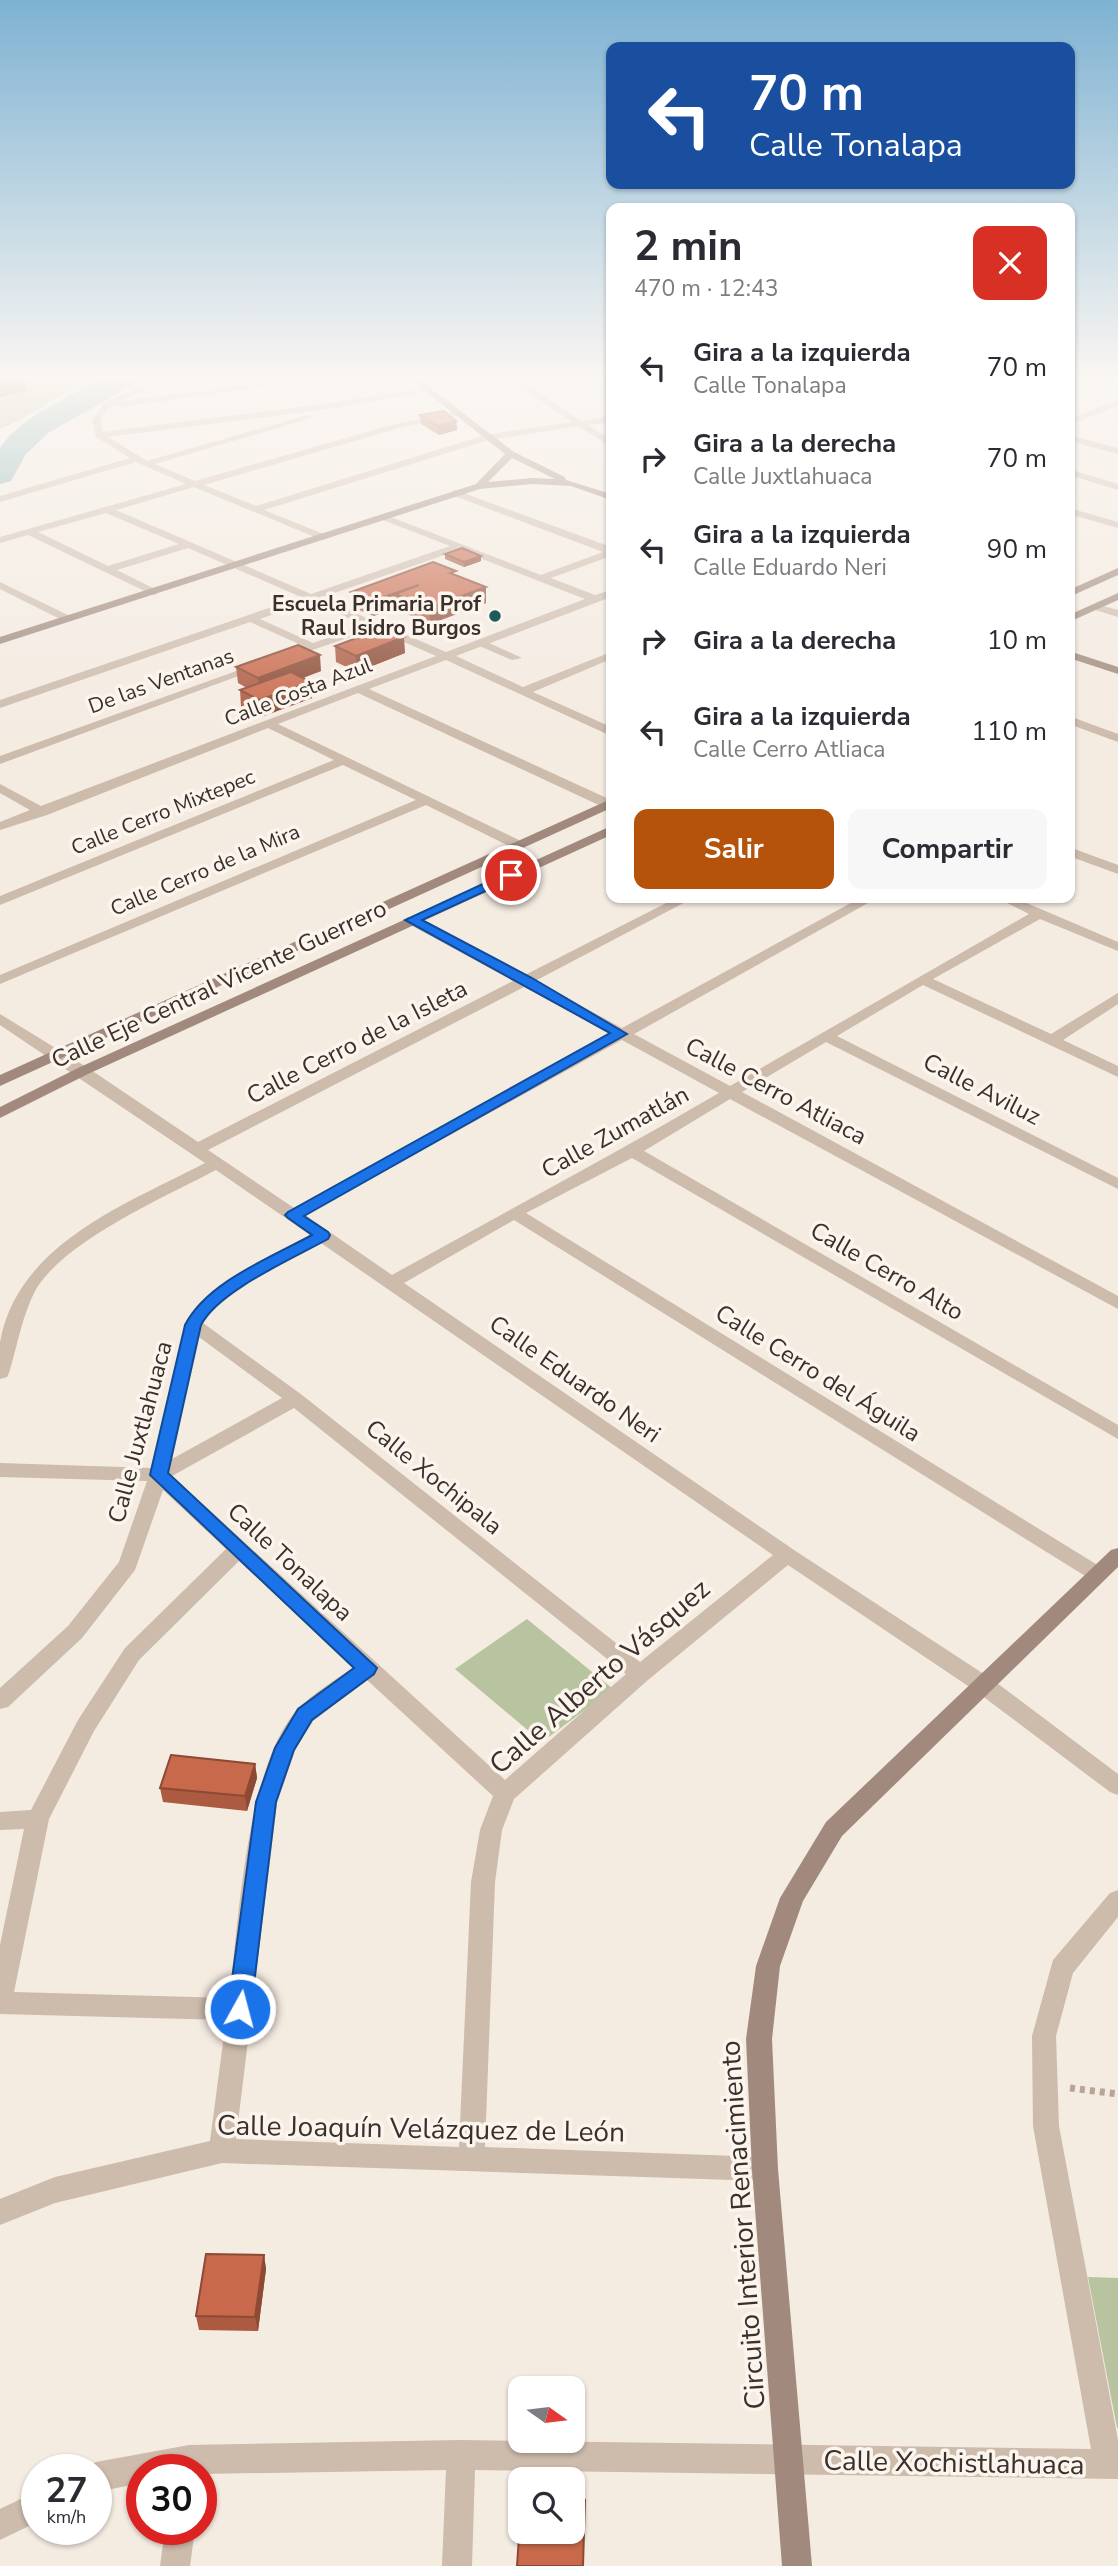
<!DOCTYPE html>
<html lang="es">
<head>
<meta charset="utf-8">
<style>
  body { margin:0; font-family:"Nunito Sans",sans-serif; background:#f7f7f7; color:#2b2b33; height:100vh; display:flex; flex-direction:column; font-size:26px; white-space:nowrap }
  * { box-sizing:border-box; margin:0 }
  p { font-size:23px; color:#7c7c81 }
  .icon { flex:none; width:38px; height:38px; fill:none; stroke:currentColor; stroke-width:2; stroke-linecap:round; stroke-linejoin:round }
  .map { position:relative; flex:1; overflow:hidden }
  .panel { position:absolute; left:606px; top:203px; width:469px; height:700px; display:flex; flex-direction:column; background:#fff; border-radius:14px; box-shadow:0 2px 5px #0004 }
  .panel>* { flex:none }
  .guide { position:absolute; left:606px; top:42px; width:469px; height:147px; border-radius:14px; box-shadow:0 2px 5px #0004; background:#1a4fa0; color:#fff; overflow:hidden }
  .needle { width:46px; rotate:104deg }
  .fabs { position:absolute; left:508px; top:2376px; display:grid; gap:14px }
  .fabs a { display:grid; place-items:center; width:77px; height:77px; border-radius:14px; background:#fff; box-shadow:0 2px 5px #0004; font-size:35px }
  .speed { position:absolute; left:21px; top:2454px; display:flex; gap:14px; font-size:35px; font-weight:700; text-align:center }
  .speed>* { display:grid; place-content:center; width:91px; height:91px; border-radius:50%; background:#fff; box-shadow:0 2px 5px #0004; line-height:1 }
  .speed small { font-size:18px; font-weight:400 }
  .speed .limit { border:10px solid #d22; background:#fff; color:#111 }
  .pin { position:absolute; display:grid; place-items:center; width:60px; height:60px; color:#fff; margin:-30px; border:4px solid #fff; border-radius:50%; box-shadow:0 2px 7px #0007 }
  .me { position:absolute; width:77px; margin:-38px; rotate:7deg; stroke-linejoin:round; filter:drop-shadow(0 0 5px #0008) }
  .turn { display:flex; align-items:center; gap:24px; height:147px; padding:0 28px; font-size:32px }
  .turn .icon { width:91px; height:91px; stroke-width:2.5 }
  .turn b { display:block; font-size:49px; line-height:60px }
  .round { display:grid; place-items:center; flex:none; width:74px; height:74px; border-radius:14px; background:#f7f7f7 }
  .head { display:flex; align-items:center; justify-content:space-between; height:119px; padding:0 28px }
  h1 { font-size:42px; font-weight:700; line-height:52px }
  .action { display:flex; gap:14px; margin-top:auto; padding:14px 28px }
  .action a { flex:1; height:80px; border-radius:14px; background:#b45309; color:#fff; font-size:28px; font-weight:700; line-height:80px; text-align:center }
  .action a+a { background:#f7f7f7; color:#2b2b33 }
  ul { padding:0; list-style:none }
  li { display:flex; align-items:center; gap:21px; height:91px; padding:0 28px }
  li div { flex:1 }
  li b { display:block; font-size:26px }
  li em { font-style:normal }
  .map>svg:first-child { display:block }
  .green { fill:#b8c4a0 }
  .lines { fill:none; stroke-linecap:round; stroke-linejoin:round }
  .river { fill:#7fb0b2; fill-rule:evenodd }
  .path { stroke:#b9a596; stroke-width:7; stroke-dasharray:5 5; stroke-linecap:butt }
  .pedestrian { fill:#cdbbac; fill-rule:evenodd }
  .minor { fill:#cdbbac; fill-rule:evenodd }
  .secondary { fill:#a18a7d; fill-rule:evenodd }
  .wall { fill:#ac5a40 }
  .shaded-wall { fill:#8c4a34 }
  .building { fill:#c8694b; stroke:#8c4a34; stroke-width:2 }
  .route { fill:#1a73e8; stroke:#114b97; stroke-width:2 }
  .poi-dot { fill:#1f5a5e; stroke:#fbf5ee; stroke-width:2.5 }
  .labels { text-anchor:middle; stroke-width:7; stroke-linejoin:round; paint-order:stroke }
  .far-poi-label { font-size:21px; font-weight:bold; fill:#3b302b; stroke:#fbf5ee; text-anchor:end }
  .far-street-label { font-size:21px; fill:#3b302b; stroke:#fbf5ee }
  .street-label { font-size:24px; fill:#3b302b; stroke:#fbf5ee }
  .near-street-label { font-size:28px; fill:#3b302b; stroke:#fbf5ee }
</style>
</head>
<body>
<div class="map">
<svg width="1118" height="2566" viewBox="0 0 1118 2566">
  <rect width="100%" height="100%" fill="#f4ebe1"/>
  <g class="green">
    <path d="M0 380H82C54 400 29 416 0 429V399L27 391Z"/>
    <polygon points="527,1619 613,1689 542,1742 455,1669"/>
    <polygon points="1088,2277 1118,2278 1118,2428 1117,2428"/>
  </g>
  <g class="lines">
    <path class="river" d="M101 380H135L131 386 48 433 26 454 11 481 0 484V448C24 414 66 399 101 380Z"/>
    <polyline class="path" points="1070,2088 1118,2094"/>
    <polygon class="pedestrian" points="477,641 485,641 522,658 512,660 477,645"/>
    <g class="minor">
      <path d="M153 380H163L122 401 291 380H313L121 407 117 404 110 407 100 420 103 432 337 402 428 387 432 390 337 408 108 437 147 461 308 415 315 417 155 464 195 481 395 424 459 411 463 414 399 428 204 485 256 506 485 435 572 422 510 380H519L582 421 611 416V422L588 425 611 440V447L578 426 489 440 264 510 326 535V539L322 540 194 487 116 510 311 594 450 546 380 519V515L383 514 541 575 603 552 452 495 450 493 455 490 611 547V556L551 578 595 595 611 590V597L456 656 523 687 611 652V659L533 692 611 727V736L446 660 369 689 611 800V807H603L358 693 278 724 523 842V848H513L426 805 0 984V975L416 800 343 765 0 905V896L334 760 268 728 47 815 0 830V822L30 810 0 793V784L41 806 436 656 374 629 286 659 280 656 282 654 303 646 250 622 0 708V700L301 597 188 548 117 570 157 590V594L153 595 28 535 0 543V537L186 484 136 462 0 502V496L130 458 96 437 92 420 104 403ZM106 513 179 544 108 566 38 532ZM459 550 585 599 446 652 320 598ZM310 601 364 625 313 643 260 619Z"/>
      <polygon points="601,380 611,380 611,387"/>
      <polygon points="1118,400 1118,406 1069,425 1069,419"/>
      <polygon points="1069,435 1118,448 1118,454 1069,441"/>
      <polygon points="1069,469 1118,484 1118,490 1069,475"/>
      <polygon points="1069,508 1118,522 1118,528 1069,514"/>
      <polygon points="0,582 72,617 73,619 64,621 0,589"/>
      <polygon points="1096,604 1118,610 1118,617 1092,609 1092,605"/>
      <polygon points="253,665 263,667 0,764 0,756"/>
      <polygon points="1069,716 1118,734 1118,742 1069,724"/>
      <polygon points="1069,847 1118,865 1118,874 1069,856"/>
      <path d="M676 898H693L535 981 622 1028 860 898H877L634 1034 730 1086 1029 914 997 898H1015L1118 942V951L1040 919 933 979 1051 1034 1118 993V1004L1063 1040 1118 1066V1077L923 985 837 1036 1118 1178V1189L826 1042 742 1092 1118 1296V1309L730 1099 644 1151 1118 1425V1439L632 1158 526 1213 1104 1569 1107 1574 1104 1579 1097 1581 1090 1579 514 1220 404 1283 794 1550 993 1680 1118 1774V1795L1110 1792 977 1692 788 1565 648 1680 514 1799 502 1830 495 1882 485 2147 765 2157 774 2160 778 2169 774 2178 765 2181 222 2163 55 2203 0 2225V2199L55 2177 210 2141 226 2020 0 2014V1945L24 1829 0 1830V1812L31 1810 78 1720 125 1648 226 1549 163 1490 135 1570 82 1638 8 1707 0 1709V1688L68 1626 119 1562 147 1481 0 1477V1463L151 1468 187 1320C216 1278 266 1259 310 1235L216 1170C165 1197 63 1241 35 1291 22 1316 17 1347 9 1373L7 1377 0 1379C0 1367 0 1353 0 1342 18 1243 127 1204 205 1163L0 1025V1014L88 1068 198 1142 513 981 407 923V917H417L525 975ZM524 987 611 1034 294 1208 208 1150ZM622 1040 719 1093C611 1156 501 1214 392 1275L305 1215ZM321 1243 773 1555 640 1662 302 1395 203 1323C230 1284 281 1265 321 1243ZM199 1337 282 1398 172 1459ZM294 1408 626 1674 505 1780 172 1476ZM239 1561 353 1667C336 1680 313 1693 298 1709 246 1764 239 1922 229 1998L14 1992 49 1819 94 1731 139 1660ZM367 1680 493 1796 480 1830 471 1882 459 2147 236 2139 277 1803 295 1750 313 1721Z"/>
      <polygon points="1118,1890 1118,1917 1073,1973 1056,2036 1059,2126 1118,2440 1118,2479 475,2470 472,2566 442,2566 446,2470 201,2474 201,2469 142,2469 142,2483 96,2492 96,2469 85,2469 86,2467 96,2462 189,2445 461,2440 1091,2449 1033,2126 1032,2036 1053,1960 1110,1893"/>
      <polygon points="37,2491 37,2522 0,2540 0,2509"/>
      <polygon points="165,2529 195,2529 190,2566 160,2566"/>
    </g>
    <g class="secondary">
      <path d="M411 380H420L514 452 565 477 566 480 611 494V500L571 486 532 484 480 489 0 644V637L476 484 505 454ZM512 458 555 479 532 478 488 482Z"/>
      <polygon points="1118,568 1118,575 1069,597 1069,590"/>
      <polygon points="1118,593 1118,600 1069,622 1069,615"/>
      <polygon points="1069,651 1118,667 1118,674 1069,658"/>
      <polygon points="611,799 611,808 0,1086 0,1075"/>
      <polygon points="611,826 611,835 88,1074 0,1118 0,1107 78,1068"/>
      <polygon points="1118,1548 1118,1567 842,1836 803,1901 780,1966 772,2039 778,2169 812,2566 782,2566 752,2169 746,2039 756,1966 780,1898 826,1822 1111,1550"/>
    </g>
  </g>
  <g class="wall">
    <polygon points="420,415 456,421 457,430 439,435 421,424"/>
    <polygon points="445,554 481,556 481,561 464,567 445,559"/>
    <polygon points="456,575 486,603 430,624 396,609 373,616 352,607 351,592"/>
    <polygon points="335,646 405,653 357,672 336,662"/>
    <polygon points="236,667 321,671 303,678 311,682 312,698 261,717 241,707 240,690 247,688 238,683"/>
    <polygon points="255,1764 257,1778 247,1811 163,1802 160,1788"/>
    <polygon points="264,2255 266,2269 258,2331 199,2330 196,2316"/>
  </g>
  <g class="shaded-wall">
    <polygon points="25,382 26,391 0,398 0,389"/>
    <polygon points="456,421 457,430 439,435 438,426"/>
    <polygon points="481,556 481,561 464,567 464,562"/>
    <polygon points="419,585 395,594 396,609 373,616 372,601"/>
    <polygon points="486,587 486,603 430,624 429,608"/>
    <polygon points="404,637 405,653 357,672 356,656"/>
    <polygon points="320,655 321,671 259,694 258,678"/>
    <polygon points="311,682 312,698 261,717 259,700"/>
    <polygon points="255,1764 257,1778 247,1811 245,1796"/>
    <polygon points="264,2255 266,2269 258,2331 255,2317"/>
  </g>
  <g class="building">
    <polygon points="0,380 18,380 25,382 0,389"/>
    <polygon points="444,411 456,421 438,426 420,415"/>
    <polygon points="462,548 481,556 464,562 445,554"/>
    <polygon points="433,562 456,571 450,573 486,587 429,608 395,594 419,585 372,601 351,592"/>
    <polygon points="383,628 404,637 356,656 335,646"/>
    <polygon points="298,645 320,655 258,678 236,667"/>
    <polygon points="291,672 311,682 259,700 240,690"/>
    <polygon points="171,1755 255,1764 245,1796 160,1788"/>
    <polygon points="206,2254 264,2255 255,2317 196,2316"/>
    <polygon points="572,2499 585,2500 583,2566 517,2566 520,2522 520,2532 572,2532"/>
  </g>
  <linearGradient id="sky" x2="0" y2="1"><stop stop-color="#7eb2d2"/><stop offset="0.51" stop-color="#faf6f2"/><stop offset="1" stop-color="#faf6f2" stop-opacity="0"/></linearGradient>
  <rect width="1118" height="739" fill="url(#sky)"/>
  <path class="route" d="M511 871 516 872V877L422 920 532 978 627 1034 304 1216 328 1232 330 1235 328 1239C294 1258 218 1291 201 1325L168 1473 377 1668 374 1674 312 1720 294 1750 276 1802 251 2009 248 2016 240 2019 232 2016 228 2009 256 1802 275 1748 298 1709 354 1668 150 1475 185 1325C207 1282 270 1258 312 1235L288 1218 285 1215 288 1212 610 1033 405 920Z"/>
  <circle class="poi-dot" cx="495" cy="616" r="7"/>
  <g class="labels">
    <g class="far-poi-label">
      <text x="481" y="611">Escuela Primaria Prof<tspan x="481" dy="24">Raul Isidro Burgos</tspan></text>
    </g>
    <g class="far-street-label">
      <text transform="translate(161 681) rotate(-20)" y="7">De las Ventanas</text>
      <text transform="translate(298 692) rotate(-21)" y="7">Calle Costa Azul</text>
      <text transform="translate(163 812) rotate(-22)" y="7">Calle Cerro Mixtepec</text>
      <text transform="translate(205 870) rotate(-23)" y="7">Calle Cerro de la Mira</text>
    </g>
    <g class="street-label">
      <text transform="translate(219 984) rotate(-25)" y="8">Calle Eje Central Vicente Guerrero</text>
      <text transform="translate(357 1042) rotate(-27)" y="8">Calle Cerro de la Isleta</text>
      <text transform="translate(982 1089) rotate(27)" y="8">Calle Aviluz</text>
      <text transform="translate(776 1091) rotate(28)" y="8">Calle Cerro Atliaca</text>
      <text transform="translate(615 1132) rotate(-29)" y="8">Calle Zumatlán</text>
      <text transform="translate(887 1271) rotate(30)" y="8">Calle Cerro Alto</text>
      <text transform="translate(818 1373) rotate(32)" y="8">Calle Cerro del Águila</text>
      <text transform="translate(575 1379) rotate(35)" y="8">Calle Eduardo Neri</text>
      <text transform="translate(140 1432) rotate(-75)" y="8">Calle Juxtlahuaca</text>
      <text transform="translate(434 1477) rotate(39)" y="8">Calle Xochipala</text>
      <text transform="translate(290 1562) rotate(43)" y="8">Calle Tonalapa</text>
    </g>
    <g class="near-street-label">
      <text transform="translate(599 1676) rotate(-41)" y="10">Calle Alberto Vásquez</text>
      <text transform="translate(421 2128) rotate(1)" y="10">Calle Joaquín Velázquez de León</text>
      <text transform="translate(742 2225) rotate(-94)" y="10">Circuito Interior Renacimiento</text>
      <text transform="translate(954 2462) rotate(1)" y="10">Calle Xochistlahuaca</text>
    </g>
  </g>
</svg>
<div class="fabs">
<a><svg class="needle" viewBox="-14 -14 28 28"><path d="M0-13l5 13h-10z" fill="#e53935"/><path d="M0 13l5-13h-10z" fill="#7c7c81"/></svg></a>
<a><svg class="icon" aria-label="search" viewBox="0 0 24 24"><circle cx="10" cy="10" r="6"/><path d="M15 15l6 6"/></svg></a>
</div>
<div class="speed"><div>27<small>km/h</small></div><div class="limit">30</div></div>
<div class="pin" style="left:511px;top:875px;background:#d93025"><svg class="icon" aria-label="arrive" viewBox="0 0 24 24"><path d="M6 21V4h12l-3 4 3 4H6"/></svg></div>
<svg class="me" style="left:240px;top:2009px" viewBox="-20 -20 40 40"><circle r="17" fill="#1a73e8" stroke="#fff" stroke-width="3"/><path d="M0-11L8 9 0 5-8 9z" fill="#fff"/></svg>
<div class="guide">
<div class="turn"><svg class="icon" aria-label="left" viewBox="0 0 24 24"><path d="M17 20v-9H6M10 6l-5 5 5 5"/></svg><div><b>70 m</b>Calle Tonalapa</div></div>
</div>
<section class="panel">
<div class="head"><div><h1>2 min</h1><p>470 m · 12:43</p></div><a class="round" style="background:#d93025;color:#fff"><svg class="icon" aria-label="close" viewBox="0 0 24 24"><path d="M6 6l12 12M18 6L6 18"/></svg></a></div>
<ul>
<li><svg class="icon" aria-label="left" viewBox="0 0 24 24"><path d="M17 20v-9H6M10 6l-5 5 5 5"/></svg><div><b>Gira a la izquierda</b><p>Calle Tonalapa</p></div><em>70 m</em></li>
<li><svg class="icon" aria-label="right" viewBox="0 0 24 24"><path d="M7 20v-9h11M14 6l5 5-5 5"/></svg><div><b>Gira a la derecha</b><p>Calle Juxtlahuaca</p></div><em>70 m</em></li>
<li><svg class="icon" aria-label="left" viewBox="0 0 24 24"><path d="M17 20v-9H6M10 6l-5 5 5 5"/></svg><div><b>Gira a la izquierda</b><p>Calle Eduardo Neri</p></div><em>90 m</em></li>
<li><svg class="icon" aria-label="right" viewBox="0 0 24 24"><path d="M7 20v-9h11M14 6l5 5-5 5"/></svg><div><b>Gira a la derecha</b></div><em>10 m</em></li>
<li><svg class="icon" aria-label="left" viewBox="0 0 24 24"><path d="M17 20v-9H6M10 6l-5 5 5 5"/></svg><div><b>Gira a la izquierda</b><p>Calle Cerro Atliaca</p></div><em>110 m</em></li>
</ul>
<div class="action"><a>Salir</a><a>Compartir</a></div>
</section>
</div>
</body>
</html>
